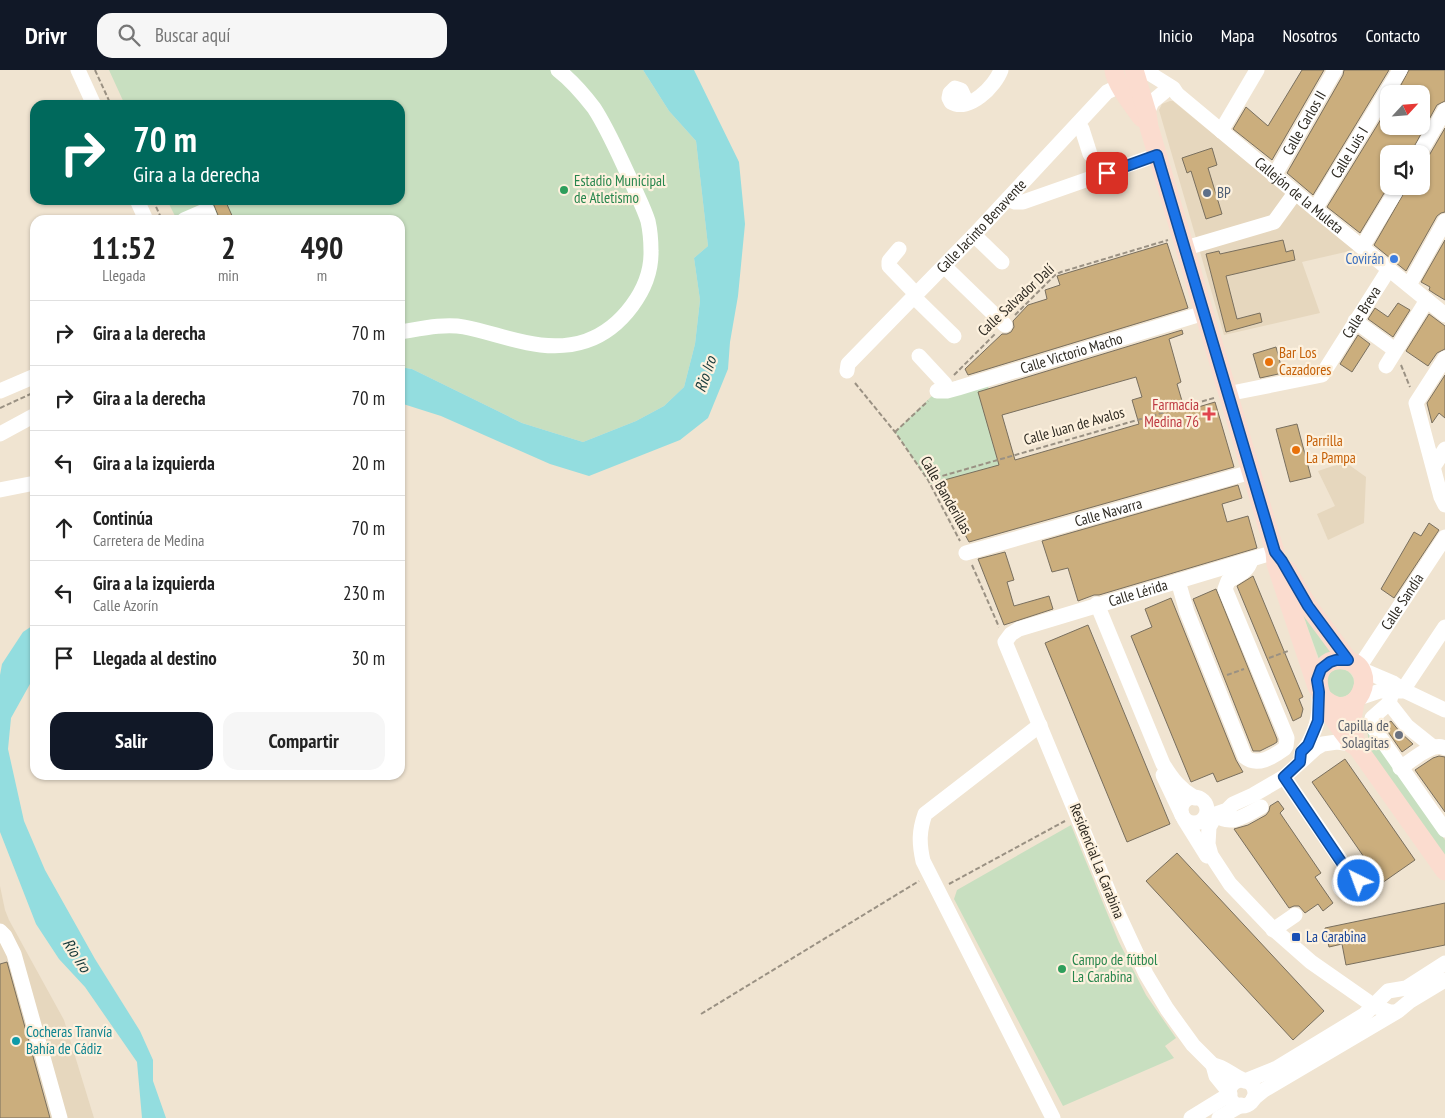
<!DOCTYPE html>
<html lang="es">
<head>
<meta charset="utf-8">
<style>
  body { margin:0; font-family:"PT Sans Narrow",sans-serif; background:#f6f6f6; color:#222; height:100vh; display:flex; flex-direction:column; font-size:19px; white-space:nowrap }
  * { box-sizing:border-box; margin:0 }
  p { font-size:16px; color:#767676 }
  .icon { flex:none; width:28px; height:28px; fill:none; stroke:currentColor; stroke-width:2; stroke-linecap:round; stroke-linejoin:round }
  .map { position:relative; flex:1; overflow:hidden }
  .details { position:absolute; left:30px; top:145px; width:375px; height:565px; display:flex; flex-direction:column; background:#fff; border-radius:15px; box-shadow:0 1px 4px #0004 }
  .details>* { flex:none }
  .guide { position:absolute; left:30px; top:30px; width:375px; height:105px; border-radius:15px; box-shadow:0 1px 4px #0004; background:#00695c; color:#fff; overflow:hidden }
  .needle { width:32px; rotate:64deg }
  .buttons { position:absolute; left:1380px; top:15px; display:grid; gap:10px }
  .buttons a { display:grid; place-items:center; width:50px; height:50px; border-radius:10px; background:#fff; box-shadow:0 1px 4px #0004; font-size:25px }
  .pin { position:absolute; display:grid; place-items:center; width:42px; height:42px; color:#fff; margin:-21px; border-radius:10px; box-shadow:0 2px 8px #0006 }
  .me { position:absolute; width:55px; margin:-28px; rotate:318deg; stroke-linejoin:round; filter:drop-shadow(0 0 4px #0008) }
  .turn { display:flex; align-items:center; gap:18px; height:105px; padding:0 20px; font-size:22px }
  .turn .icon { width:65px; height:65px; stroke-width:2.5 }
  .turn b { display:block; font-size:35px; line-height:42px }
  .eta { display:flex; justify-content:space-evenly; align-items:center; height:85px; text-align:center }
  .eta b { font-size:30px; font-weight:800; line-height:35px }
  .primary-button { display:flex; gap:10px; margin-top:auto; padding:10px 20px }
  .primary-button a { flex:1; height:58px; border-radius:15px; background:#111827; color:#fff; font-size:20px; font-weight:800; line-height:58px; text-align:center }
  .primary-button a+a { background:#f6f6f6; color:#222 }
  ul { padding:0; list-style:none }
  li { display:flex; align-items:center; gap:15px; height:65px; padding:0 20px; border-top:1px solid #e0e0e0 }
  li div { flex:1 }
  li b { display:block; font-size:19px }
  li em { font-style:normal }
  header { display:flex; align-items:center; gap:30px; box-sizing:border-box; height:70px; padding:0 25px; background:#111827; color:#fff }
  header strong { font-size:24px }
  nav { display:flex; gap:28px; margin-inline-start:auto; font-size:18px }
  .search { width:350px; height:45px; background:#f6f6f6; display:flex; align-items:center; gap:12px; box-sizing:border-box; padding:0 18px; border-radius:15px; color:#767676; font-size:19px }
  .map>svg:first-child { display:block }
  .built { fill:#e6d7be }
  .green { fill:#c8dfc0 }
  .water { fill:#93dddf }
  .building { fill:#cbae7d; stroke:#796f5e; fill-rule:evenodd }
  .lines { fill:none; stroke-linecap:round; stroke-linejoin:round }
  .path { stroke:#9a9183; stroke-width:2; stroke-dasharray:5 2.5; stroke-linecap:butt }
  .minor { stroke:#fff; stroke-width:15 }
  .major { stroke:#fbdccf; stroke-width:19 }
  .route-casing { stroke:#114b97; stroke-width:12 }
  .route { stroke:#1a73e8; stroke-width:9 }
  .leisure-dot { fill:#2e9e5b; stroke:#fdf1de; stroke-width:2 }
  .service-dot { fill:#5c6f8a; stroke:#fdf1de; stroke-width:2 }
  .shop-dot { fill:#3f7fe0; stroke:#fdf1de; stroke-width:2 }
  .food-dot { fill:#e8710a; stroke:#fdf1de; stroke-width:2 }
  .health-dot { fill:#e0444e; stroke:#fdf1de; stroke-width:2 }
  .worship-dot { fill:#6b7280; stroke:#fdf1de; stroke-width:2 }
  .transit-dot { fill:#1a4fb4; stroke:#fdf1de; stroke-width:2 }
  .culture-dot { fill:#0f9aa8; stroke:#fdf1de; stroke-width:2 }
  .labels { text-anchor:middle; stroke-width:4.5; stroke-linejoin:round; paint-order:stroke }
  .street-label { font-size:15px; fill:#2e2a22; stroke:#fdf1de }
  .leisure-label { font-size:15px; fill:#27864d; stroke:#fdf1de; text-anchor:start }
  .service-label { font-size:15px; fill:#4e5e75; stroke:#fdf1de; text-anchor:start }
  .shop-label { font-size:15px; fill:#366cbe; stroke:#fdf1de; text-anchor:end }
  .food-label { font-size:15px; fill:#c56008; stroke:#fdf1de; text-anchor:start }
  .health-label { font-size:15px; fill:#be3a42; stroke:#fdf1de; text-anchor:end }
  .worship-label { font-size:15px; fill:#5b616d; stroke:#fdf1de; text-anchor:end }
  .transit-label { font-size:15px; fill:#164399; stroke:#fdf1de; text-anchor:start }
  .culture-label { font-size:15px; fill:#0d838f; stroke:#fdf1de; text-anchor:start }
  .water-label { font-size:16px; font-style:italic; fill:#143839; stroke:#fdf1de }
</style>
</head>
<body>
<header>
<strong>Drivr</strong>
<div class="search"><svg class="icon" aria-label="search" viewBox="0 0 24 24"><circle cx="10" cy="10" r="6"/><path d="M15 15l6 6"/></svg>Buscar aquí</div>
<nav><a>Inicio</a><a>Mapa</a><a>Nosotros</a><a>Contacto</a></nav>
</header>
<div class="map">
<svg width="1445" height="1048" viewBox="0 0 1445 1048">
  <rect width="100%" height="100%" fill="#f0e4d1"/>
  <g class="built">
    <polygon points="1170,31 1173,31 1354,180 1302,192 1320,243 1224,265 1159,40 1162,34"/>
    <polygon points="1345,392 1366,407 1364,453 1328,470 1317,444 1335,436 1318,401"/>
    <polygon points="0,816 5,840 9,850 64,950 94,1048 0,1048"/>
  </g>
  <g class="green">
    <polygon points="109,0 643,0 669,41 696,71 708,176 694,188 700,230 695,274 684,317 664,336 636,351 583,372 522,353 412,299 400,297 400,150 177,150 167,130 400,130 400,35 125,35"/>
    <polygon points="986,310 1009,386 1003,395 931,414 895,362 937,321"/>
    <polygon points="1301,539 1332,583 1320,592"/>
    <circle cx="1340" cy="613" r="14"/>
    <polygon points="1367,659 1445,770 1445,788 1370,680"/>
    <polygon points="1071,755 1119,872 1146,925 1176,968 1165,976 1174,988 1063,1036 954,829 957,820"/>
  </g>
  <g class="water">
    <polygon points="643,0 694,0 739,92 745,154 738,226 730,272 728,299 708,348 680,370 589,406 550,394 441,346 400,333 400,297 412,299 522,353 583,372 636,351 664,336 684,317 695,274 700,230 694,188 708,176 696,71 669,41"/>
    <polygon points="35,554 35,605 11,648 8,679 24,751 45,800 95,889 140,961 153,990 153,1011 166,1048 142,1048 137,992 85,917 59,889 36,854 0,762 0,605 2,594 23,562"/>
  </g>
  <g class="building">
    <polygon points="1302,0 1324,0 1272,90 1233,59 1246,37 1268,56"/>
    <polygon points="1344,0 1389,0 1313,125 1287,103 1343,5"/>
    <polygon points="1409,0 1445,0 1445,31 1437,35 1410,84 1389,84 1389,115 1360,163 1327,137 1389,36 1389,56 1421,56 1421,24 1396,24"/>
    <polygon points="1445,58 1445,142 1441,143 1437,146 1406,201 1374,175 1408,116 1421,116 1421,93 1427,89"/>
    <polygon points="1212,78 1217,95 1208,98 1222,144 1206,149 1191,101 1187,103 1182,88"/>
    <polygon points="205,130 225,130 234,150 220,150 213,133"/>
    <polygon points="1283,170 1286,182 1293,180 1295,190 1226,206 1237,249 1260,243 1262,252 1226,262 1206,184 1219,181 1220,184"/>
    <polygon points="1445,170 1445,230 1435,224 1429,220 1430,217 1421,212"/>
    <polygon points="1167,173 1188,238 968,305 965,299 1002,264 1007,264 1011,262 1014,257 1013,251 1028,235 1047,229 1045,220 1060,215 1057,206"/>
    <polygon points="1398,233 1410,240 1393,267 1368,249 1375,238 1388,247"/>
    <polygon points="1429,244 1445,256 1445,279 1437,283 1428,296 1406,281"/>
    <path d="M1182 260 1183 264 1169 269 1181 312 1177 314 1185 341 1215 332 1234 397 969 472 937 412 999 395 978 322ZM1136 307 1142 327 1132 330 1139 354 1015 390 1002 345Z"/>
    <polygon points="1358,265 1370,274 1352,302 1340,294"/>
    <polygon points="1276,277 1283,303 1260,308 1253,284"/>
    <polygon points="1445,305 1445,348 1439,343 1432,353 1427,333"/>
    <polygon points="1297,354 1311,407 1290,412 1276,359"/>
    <polygon points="1238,415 1242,428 1222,434 1227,452 1248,446 1257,478 1099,525 1094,525 1078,531 1068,498 1052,502 1042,471"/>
    <polygon points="1429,453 1439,460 1394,528 1381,519 1414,462 1421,466"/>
    <polygon points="1005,482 1014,510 1007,512 1014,536 1049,526 1053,539 1004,555 978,489"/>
    <polygon points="1253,506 1303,627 1299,629 1303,639 1301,647 1293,651 1237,516"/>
    <polygon points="1216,519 1277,669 1277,672 1274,674 1260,681 1253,681 1193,529"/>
    <polygon points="1171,528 1236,690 1243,702 1217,712 1213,703 1191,712 1131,566 1152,557 1145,539"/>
    <polygon points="1088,555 1170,754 1127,772 1045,573"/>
    <polygon points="1391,651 1400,662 1413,674 1402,682 1384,656"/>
    <polygon points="1439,686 1445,687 1445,742 1415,700 1433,688"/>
    <polygon points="1345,689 1415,790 1382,813 1312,712"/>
    <polygon points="1278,731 1284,739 1280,743 1321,803 1315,807 1333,833 1323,841 1318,834 1305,843 1299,836 1294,836 1289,838 1234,759 1248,755 1266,745 1269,741 1270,736"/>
    <polygon points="1177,783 1324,941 1293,970 1146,811"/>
    <polygon points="1445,833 1445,875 1346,895 1342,874 1329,877 1325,858"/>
    <polygon points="7,892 50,1048 0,1048 0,894"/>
  </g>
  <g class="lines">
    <g class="path">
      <polyline points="95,0 111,35"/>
      <polyline points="153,130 162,150"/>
      <polyline points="1015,245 1055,205 1061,202 1168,170"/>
      <polyline points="1401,295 1410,317"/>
      <polyline points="954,305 995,264"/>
      <polyline points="855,313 895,362 928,410 960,471"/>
      <polyline points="0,338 35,322"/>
      <polyline points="895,362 928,331"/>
      <polyline points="928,410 1214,328"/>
      <polyline points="972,495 999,557"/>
      <polyline points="1269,588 1288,581"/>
      <polyline points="1227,605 1244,599"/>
      <polyline points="949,814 1065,751"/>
      <polyline points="701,944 919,811"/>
    </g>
    <g class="minor">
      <polyline points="78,0 94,35"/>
      <path id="s1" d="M1144 0 1173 18 1177 24 1315 139 1445 245"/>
      <path d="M967 33 961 20 955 18 950 23 949 28 951 32C969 43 995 16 1001 0"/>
      <polyline points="1147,43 1152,32 1164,22"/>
      <polyline points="1077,55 1082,59 1090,84"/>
      <polyline points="1221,61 1257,0"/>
      <polyline points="1419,84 1445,40"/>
      <path id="s2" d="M1274 106 1335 0"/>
      <polyline points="1008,129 1015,132 1023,132 1157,85"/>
      <polyline points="137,130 146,150"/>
      <path id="s3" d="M1315 139 1400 0"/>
      <polyline points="184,150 207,140 211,150"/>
      <polyline points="974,165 1002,192"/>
      <polyline points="1362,177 1399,116"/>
      <polyline points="1186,178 1274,152 1295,123"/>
      <polyline points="899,179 889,191 889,196 916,224"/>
      <polyline points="944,196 1005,255"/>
      <polyline points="1409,215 1445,151"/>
      <polyline points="913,226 954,266"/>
      <polyline points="1355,251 1395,280"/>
      <path d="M400 262C419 259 445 253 464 257 505 265 544 285 586 271 621 259 652 219 651 181 651 172 650 160 648 151 644 138 637 125 632 113 620 88 609 61 594 38 584 25 571 10 558 0"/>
      <polyline points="919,286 945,314"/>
      <polyline points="1445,288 1416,333 1441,427 1445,435"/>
      <polyline points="1386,296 1427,230"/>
      <path id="s4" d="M847 301 848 294 974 165 1107 22 1121 15"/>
      <polyline points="0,321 35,306"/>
      <path id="s5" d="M937 321H947L958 318 1204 243"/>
      <path id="s6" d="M1227 324 1322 305 1389 199"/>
      <polyline points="0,364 35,345"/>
      <polyline points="1434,396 1445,379"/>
      <polyline points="0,420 35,413"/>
      <path id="s7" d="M966 483 1251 402"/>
      <path d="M1178 511 1187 542 1245 687C1257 697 1273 687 1284 679L1286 676 1287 668 1225 519 1228 511C1238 505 1248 502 1251 490"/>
      <path d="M1097 534 1163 694C1172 709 1180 719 1195 728"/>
      <path id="s8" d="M1358 597 1364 590 1445 467"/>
      <polyline points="1360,599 1393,613 1403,620 1445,640"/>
      <polyline points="1403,620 1445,557"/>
      <polyline points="1392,622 1389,633 1372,648 1372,656 1445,760"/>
      <polyline points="1359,628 1380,621 1402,621"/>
      <polyline points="1389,633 1407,656 1432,676"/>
      <path d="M1040 655 925 744C919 761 919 773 923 791L1053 1048"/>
      <path d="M1301 686C1302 680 1307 677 1309 672 1318 655 1320 642 1319 623"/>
      <path d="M1400 698C1412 691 1432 671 1445 678"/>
      <polyline points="1163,705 1182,745"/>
      <polyline points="1284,707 1344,795 1347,804"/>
      <circle cx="1194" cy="740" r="13"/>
      <polyline points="1216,745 1209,757 1208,774 1211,785 1230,814 1271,857 1311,892 1374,936 1390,942 1395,942"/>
      <path d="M1216 745C1231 757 1246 745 1261 737"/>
      <polyline points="1207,747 1227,740 1233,734 1253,725 1284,707 1316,678 1323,674 1337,672 1352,674"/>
      <polyline points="1184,749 1207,786"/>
      <circle cx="1349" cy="813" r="10"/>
      <polyline points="1273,860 1295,845"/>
      <polyline points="0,861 5,866 14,884 60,1048"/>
      <path id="s9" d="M1213 995 1193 975 1167 939 1146 904 1115 837 1005 572 1011 564 1019 559 1275 482"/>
      <circle cx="1242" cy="1023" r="13"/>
      <polyline points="1245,1011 1277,998 1364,945 1388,921 1406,918 1445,893"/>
      <path d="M1229 1022 1216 1006 1213 995C1224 997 1232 1005 1243 1010"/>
      <polyline points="1253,1029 1264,1020 1398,941 1410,931 1445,910"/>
      <polyline points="1191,1048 1230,1024"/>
      <polyline points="1219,1048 1241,1035"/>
    </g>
    <g class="major">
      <path d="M1114 0C1115 13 1134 37 1142 48"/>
      <path d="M1134 0 1147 43 1149 57C1192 199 1232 341 1275 482L1276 494 1317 617"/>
      <polyline points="1287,500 1308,536 1348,590"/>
      <path d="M1322 627C1356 661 1384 595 1344 590 1336 589 1328 591 1323 597 1306 618 1340 657 1352 674L1357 677"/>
      <polyline points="1355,632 1351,655 1357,677 1445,801"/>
    </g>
  </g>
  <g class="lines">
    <defs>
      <polyline id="route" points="1107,103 1157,85 1275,482 1282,491 1308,536 1348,590 1336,590 1330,592 1321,599 1317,610 1319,622 1318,651 1308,675 1301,682 1300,692 1284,707 1344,796 1347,804 1353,804 1359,811"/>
    </defs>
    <use href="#route" class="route-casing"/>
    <use href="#route" class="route"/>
  </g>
  <g class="leisure-dot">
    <circle cx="564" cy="120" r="5"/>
    <circle cx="1062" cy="899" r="5"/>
  </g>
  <circle class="service-dot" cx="1207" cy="123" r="5"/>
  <circle class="shop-dot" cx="1394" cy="189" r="5"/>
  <g class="food-dot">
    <circle cx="1269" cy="292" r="5"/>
    <circle cx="1296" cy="380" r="5"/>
  </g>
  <path class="health-dot" d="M1206.5 336.5h5v5h5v5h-5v5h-5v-5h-5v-5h5z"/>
  <circle class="worship-dot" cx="1399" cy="665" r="5"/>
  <rect class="transit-dot" x="1291" y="862" width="10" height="10" rx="2.5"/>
  <circle class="culture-dot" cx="16" cy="971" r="5"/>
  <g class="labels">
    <g class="street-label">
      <text dy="5" stroke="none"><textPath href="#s2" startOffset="61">Calle Carlos II</textPath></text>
      <text dy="5" stroke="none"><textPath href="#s3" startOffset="66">Calle Luis I</textPath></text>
      <text dy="5" stroke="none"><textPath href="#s1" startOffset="200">Callejón de la Muleta</textPath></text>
      <text dy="5" stroke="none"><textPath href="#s4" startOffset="199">Calle Jacinto Benavente</textPath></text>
      <text transform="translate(1016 230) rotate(-43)" y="5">Calle Salvador Dalí</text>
      <text dy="5" stroke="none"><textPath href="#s6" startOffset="171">Calle Breva</textPath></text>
      <text dy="5" stroke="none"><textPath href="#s5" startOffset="140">Calle Victorio Macho</textPath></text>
      <text transform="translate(1074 356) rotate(-16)" y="5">Calle Juan de Avalos</text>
      <text transform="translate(946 425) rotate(60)" y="5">Calle Banderillas</text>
      <text dy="5" stroke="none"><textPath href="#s7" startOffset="148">Calle Navarra</textPath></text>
      <text dy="5" stroke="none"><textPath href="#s9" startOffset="618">Calle Lérida</textPath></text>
      <text dy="5" stroke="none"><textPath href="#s8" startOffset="79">Calle Sandía</textPath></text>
      <text transform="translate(1097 791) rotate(68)" y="5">Residencial La Carabina</text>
    </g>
    <g class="leisure-label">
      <text x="574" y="116">Estadio Municipal<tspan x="574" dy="17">de Atletismo</tspan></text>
      <text x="1072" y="895">Campo de fútbol<tspan x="1072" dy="17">La Carabina</tspan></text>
    </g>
    <g class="service-label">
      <text x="1217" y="128">BP</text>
    </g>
    <g class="shop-label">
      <text x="1384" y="194">Covirán</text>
    </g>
    <g class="food-label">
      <text x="1279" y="288">Bar Los<tspan x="1279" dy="17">Cazadores</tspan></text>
      <text x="1306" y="376">Parrilla<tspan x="1306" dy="17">La Pampa</tspan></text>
    </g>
    <g class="health-label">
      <text x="1199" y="340">Farmacia<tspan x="1199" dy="17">Medina 76</tspan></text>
    </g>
    <g class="worship-label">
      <text x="1389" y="661">Capilla de<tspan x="1389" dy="17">Solagitas</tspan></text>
    </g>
    <g class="transit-label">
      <text x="1306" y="872">La Carabina</text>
    </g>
    <g class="culture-label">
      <text x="26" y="967">Cocheras Tranvía<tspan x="26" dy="17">Bahía de Cádiz</tspan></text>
    </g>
    <g class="water-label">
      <text transform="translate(705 304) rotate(-71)" y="6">Rio Iro</text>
      <text transform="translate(77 885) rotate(57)" y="6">Rio Iro</text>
    </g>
  </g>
</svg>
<div class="buttons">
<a><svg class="needle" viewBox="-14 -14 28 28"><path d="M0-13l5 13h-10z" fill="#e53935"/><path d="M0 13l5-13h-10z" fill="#767676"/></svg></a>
<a><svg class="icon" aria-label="sound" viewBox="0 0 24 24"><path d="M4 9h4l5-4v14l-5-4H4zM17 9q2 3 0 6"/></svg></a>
</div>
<div class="pin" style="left:1107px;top:103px;background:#d93025"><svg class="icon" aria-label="arrive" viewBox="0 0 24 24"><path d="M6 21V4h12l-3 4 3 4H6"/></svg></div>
<svg class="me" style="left:1359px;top:811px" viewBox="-20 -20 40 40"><circle r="17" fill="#1a73e8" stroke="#fff" stroke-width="3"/><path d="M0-11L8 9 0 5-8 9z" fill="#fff"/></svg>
<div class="guide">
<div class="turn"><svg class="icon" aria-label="right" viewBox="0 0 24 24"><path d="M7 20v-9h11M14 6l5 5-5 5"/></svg><div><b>70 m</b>Gira a la derecha</div></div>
</div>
<section class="details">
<div class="eta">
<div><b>11:52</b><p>Llegada</p></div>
<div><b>2</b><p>min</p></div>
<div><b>490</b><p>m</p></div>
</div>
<ul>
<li><svg class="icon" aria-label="right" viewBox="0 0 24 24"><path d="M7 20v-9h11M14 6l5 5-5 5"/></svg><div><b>Gira a la derecha</b></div><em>70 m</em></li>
<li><svg class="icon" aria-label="right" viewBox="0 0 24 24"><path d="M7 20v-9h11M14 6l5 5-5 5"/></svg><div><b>Gira a la derecha</b></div><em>70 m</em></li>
<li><svg class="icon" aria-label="left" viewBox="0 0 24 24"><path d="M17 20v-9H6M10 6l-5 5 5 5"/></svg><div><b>Gira a la izquierda</b></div><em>20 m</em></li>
<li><svg class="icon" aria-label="ahead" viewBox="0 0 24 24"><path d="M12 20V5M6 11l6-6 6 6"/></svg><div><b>Continúa</b><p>Carretera de Medina</p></div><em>70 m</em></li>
<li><svg class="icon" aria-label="left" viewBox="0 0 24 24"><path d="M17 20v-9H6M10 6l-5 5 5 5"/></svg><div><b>Gira a la izquierda</b><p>Calle Azorín</p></div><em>230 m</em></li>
<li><svg class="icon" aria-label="arrive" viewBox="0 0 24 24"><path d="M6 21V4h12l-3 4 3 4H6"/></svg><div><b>Llegada al destino</b></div><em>30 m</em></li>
</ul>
<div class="primary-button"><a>Salir</a><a>Compartir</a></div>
</section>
</div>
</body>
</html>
